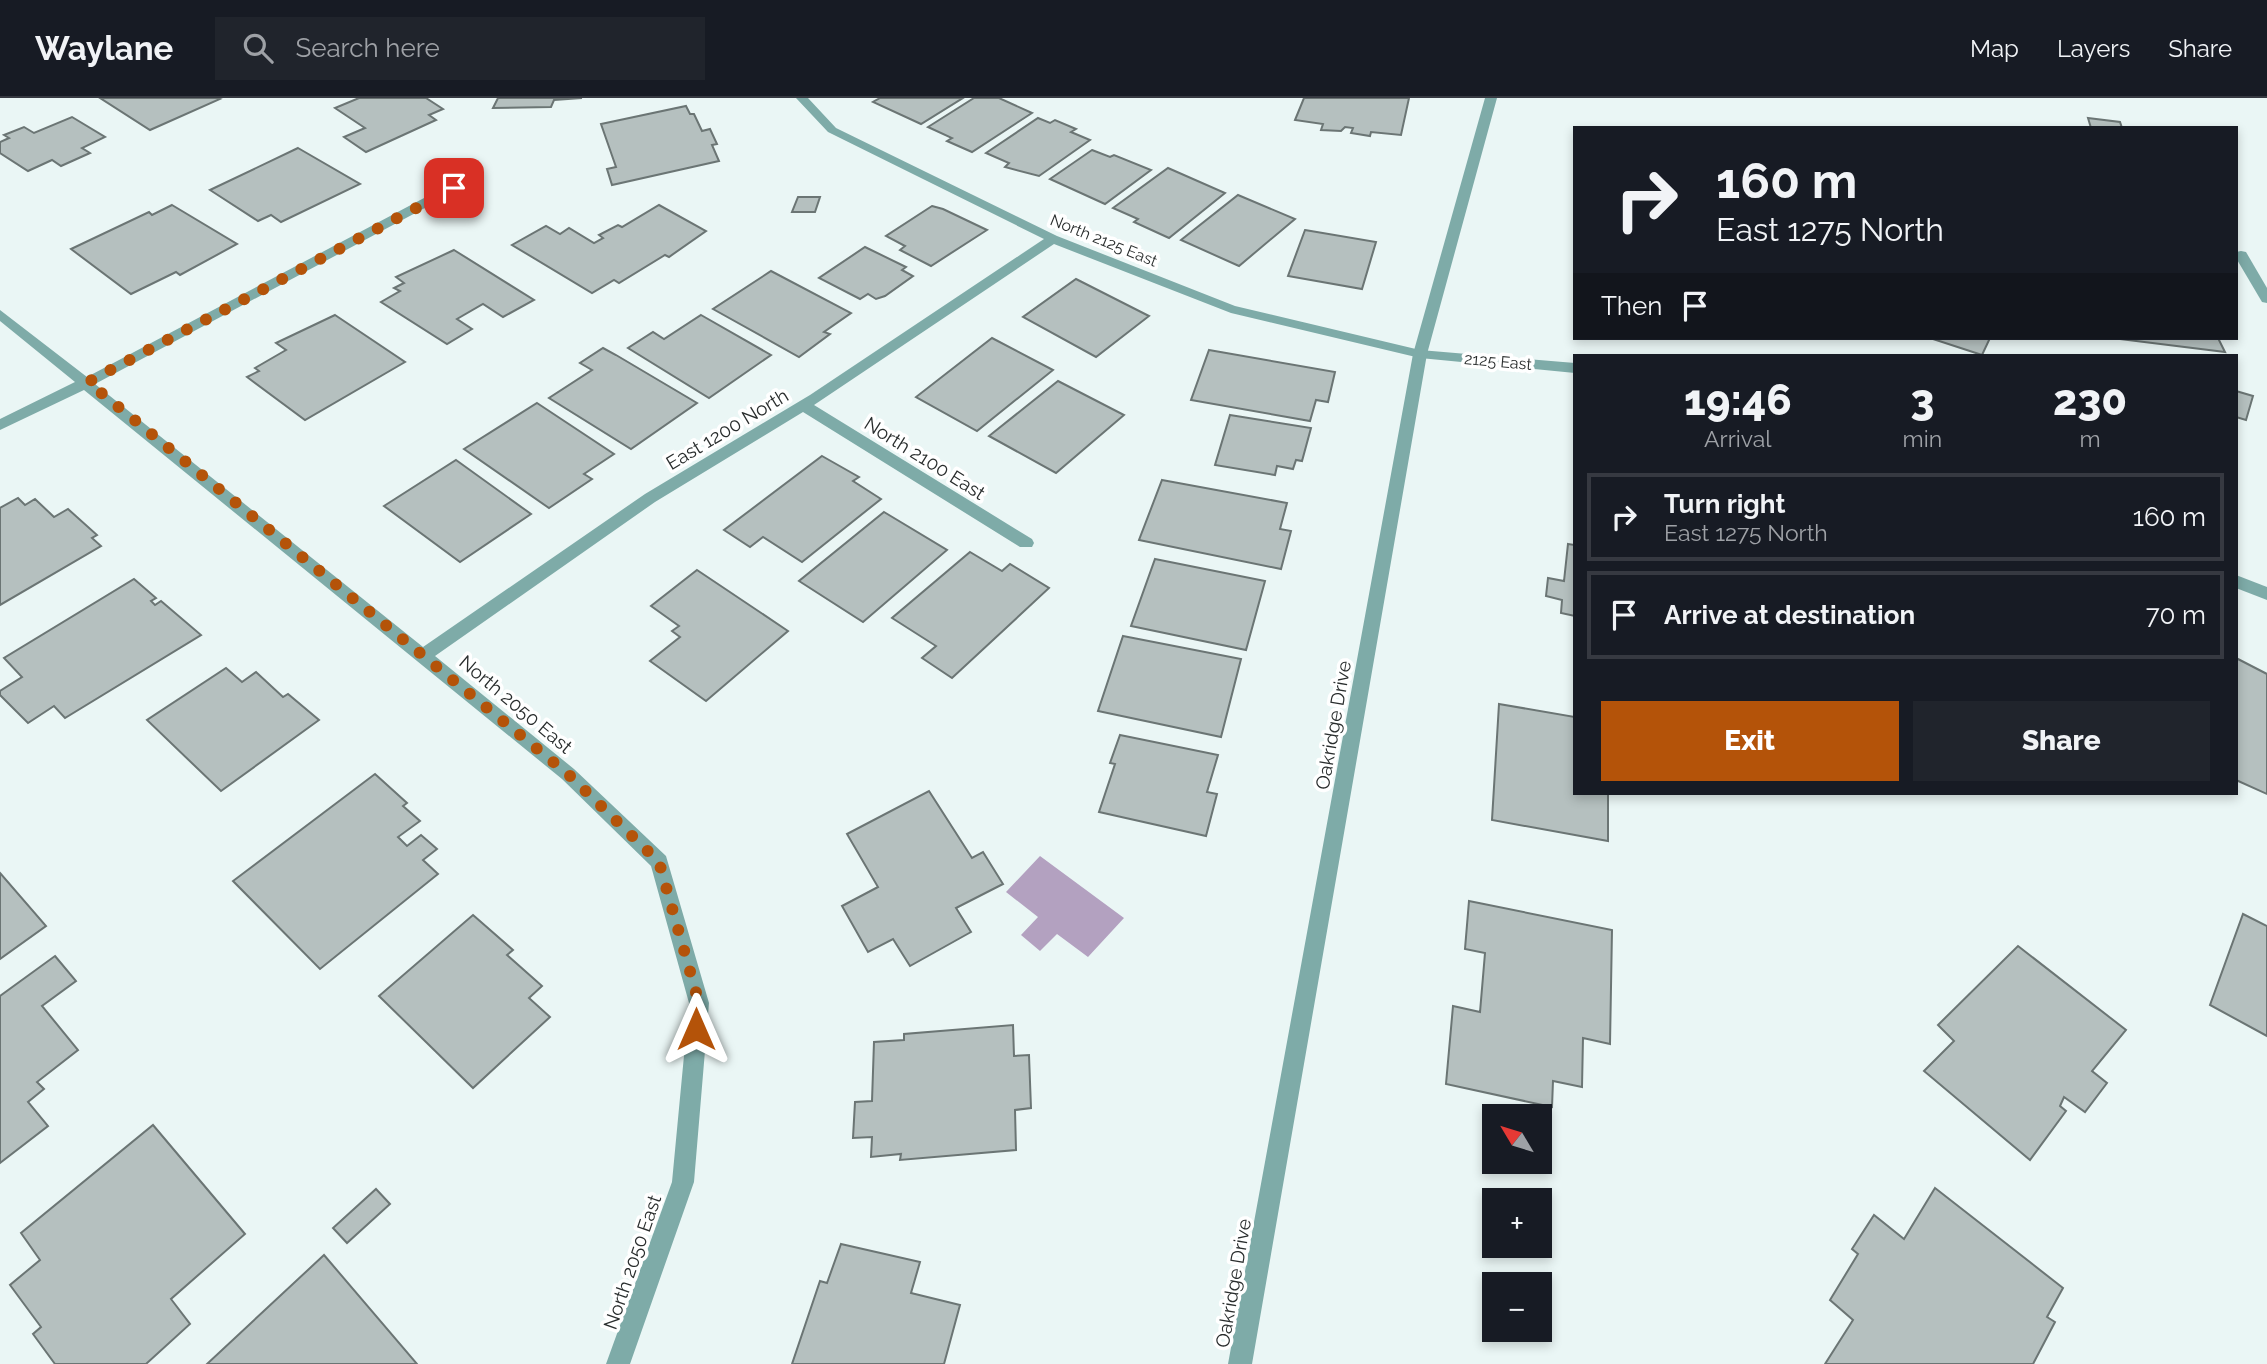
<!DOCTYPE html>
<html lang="en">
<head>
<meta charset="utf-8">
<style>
  body { margin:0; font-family:Raleway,sans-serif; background:#20242c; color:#f1f3f6; height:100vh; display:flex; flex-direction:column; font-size:26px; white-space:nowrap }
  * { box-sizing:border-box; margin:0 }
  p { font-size:23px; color:#9ea1a6 }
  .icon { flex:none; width:38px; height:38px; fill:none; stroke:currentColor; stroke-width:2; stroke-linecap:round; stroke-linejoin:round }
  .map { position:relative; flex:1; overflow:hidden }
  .sheet { position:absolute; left:1573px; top:256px; width:665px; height:441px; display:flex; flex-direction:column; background:#171b24; border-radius:0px; box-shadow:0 4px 10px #0003 }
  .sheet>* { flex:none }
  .banner { position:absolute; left:1573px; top:28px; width:665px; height:214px; border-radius:0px; box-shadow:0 4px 10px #0003; background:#171b24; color:#f1f3f6; overflow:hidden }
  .needle { width:46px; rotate:308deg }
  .fabs { position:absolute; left:1482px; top:1006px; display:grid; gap:14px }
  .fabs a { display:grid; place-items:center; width:70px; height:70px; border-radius:0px; background:#171b24; box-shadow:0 4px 10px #0003; font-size:35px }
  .pin { position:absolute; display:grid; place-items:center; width:60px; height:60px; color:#fff; margin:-30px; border-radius:14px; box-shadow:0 4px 10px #0006 }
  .me { position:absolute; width:77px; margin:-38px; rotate:0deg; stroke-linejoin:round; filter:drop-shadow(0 0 5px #0008) }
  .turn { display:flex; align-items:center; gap:24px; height:147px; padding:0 28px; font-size:32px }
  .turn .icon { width:91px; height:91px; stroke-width:2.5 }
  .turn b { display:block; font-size:49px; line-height:60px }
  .then { display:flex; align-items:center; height:66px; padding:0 28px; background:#0003; gap:14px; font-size:26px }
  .eta { display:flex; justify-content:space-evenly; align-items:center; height:119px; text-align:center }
  .eta b { font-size:42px; font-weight:800; line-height:49px }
  .cta { display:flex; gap:14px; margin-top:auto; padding:14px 28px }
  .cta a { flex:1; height:80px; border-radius:0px; background:#b45309; color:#fff; font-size:28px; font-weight:800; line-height:80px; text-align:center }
  .cta a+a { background:#20242c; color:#f1f3f6 }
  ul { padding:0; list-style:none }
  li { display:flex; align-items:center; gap:21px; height:88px; margin:0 14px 10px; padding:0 14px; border:4px solid #363941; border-radius:0px }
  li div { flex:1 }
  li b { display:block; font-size:26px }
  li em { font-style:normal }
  header { display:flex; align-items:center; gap:42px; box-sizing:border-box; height:98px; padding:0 35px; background:#171b24; border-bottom:2px solid #363941 }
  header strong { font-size:33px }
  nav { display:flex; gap:38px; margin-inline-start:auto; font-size:24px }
  .search { width:490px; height:63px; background:#20242c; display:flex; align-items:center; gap:18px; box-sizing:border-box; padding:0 24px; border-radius:0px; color:#9ea1a6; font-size:26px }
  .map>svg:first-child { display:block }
  .water { fill:#b3a1c0 }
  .building { fill:#b5c0bf; stroke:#6b7574; stroke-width:2 }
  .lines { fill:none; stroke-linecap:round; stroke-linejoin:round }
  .minor { fill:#7eaba8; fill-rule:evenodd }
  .tertiary { fill:#7eaba8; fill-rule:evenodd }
  .route { stroke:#b45309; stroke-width:12; stroke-dasharray:0 21.6 }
  .labels { text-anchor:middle; stroke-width:7; stroke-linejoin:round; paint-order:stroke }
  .far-street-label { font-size:16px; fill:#292d2d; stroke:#fff }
  .street-label { font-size:19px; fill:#292d2d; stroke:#fff }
</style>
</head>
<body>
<header>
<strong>Waylane</strong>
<div class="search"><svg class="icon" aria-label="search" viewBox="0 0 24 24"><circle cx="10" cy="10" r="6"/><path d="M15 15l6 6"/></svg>Search here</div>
<nav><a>Map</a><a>Layers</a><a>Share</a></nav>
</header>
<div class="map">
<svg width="2267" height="1266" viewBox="0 0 2267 1266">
  <rect width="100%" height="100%" fill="#eaf6f5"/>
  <polygon class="water" points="1040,758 1124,820 1088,859 1057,836 1040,853 1021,837 1038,819 1006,794"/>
  <g class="building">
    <polygon points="100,0 217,0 220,1 150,32"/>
    <polygon points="359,0 426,0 443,11 429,17 436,22 366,54 344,39 365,30 335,10"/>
    <polygon points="498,0 582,0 554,2 551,9 493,10"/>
    <polygon points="880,0 963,0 921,26 873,4"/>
    <polygon points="974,0 999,0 1032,15 972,54 947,43 952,40 928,29"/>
    <polygon points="1304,0 1409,0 1401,37 1371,34 1370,38 1351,35 1353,30 1345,29 1341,33 1321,32 1323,26 1295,22"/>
    <polygon points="686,8 690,16 694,16 702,33 710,31 717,46 712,47 719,63 612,87 607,71 616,69 601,26"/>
    <polygon points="72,19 105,39 82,50 90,55 61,68 52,62 28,73 0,55 0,44 9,40 4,37 24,29 34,35"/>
    <polygon points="1038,20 1050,25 1055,22 1076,31 1071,34 1090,42 1039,78 1005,69 1009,65 986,55"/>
    <polygon points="2088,20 2120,24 2122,30 2091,30"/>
    <polygon points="298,50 360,86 281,124 271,117 258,123 210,92"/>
    <polygon points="1092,52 1110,59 1114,57 1151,72 1105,106 1050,81"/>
    <polygon points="1168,70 1225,95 1169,140 1134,124 1138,121 1113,110"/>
    <polygon points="1238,97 1295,121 1239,168 1181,142"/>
    <polygon points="798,99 820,99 815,114 792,114"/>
    <polygon points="172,107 237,146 180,177 176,174 131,196 71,151 149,114 152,117"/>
    <polygon points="659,107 706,133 669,159 665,157 619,185 614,182 592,195 512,147 546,128 560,136 569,130 594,145 603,140 599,137 618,127 622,129"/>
    <polygon points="932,108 943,111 987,132 931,168 900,152 905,148 886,138"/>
    <polygon points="1305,132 1376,144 1362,191 1288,178"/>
    <polygon points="865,149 906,169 902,172 913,178 885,198 876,201 868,196 860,201 819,180"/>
    <polygon points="454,152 534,202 503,219 483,206 457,221 472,231 447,246 381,204 400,193 394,190 404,185 396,179"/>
    <polygon points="771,173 851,215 824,234 830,236 799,259 713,211"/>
    <polygon points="1076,181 1149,218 1096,259 1023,219"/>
    <polygon points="335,217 405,264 305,322 247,279 259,273 255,270 286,252 276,245"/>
    <polygon points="701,217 771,257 709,300 628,250 653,234 664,241"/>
    <polygon points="992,240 1053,272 977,333 916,299"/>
    <polygon points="1930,240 1990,240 1982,257"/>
    <polygon points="2112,240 2218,240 2225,254"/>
    <polygon points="603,250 616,257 697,305 631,351 549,300 592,272 580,265"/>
    <polygon points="1209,252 1335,274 1328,304 1316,302 1310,323 1191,302"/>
    <polygon points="1058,283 1124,317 1056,375 989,338"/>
    <polygon points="2236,293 2253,298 2246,322 2236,319"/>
    <polygon points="537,305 614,356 584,376 592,381 549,410 464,351"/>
    <polygon points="1230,317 1311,330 1302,363 1296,362 1293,371 1277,368 1275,377 1215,367"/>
    <polygon points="822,358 859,379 853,383 881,401 802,464 763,439 750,449 724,432"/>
    <polygon points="456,362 531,416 460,464 384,408"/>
    <polygon points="1162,382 1287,405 1280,431 1291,433 1281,471 1139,442"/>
    <polygon points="18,400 25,407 35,401 54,419 68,411 97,437 92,440 101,448 0,507 0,410"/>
    <polygon points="884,414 947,452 863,524 799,483"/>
    <polygon points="1568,446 1575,447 1575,518 1561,515 1562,502 1546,498 1548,480 1564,483"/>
    <polygon points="970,454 1002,473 1010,466 1049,490 952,580 922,560 936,548 892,520"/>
    <polygon points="1155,461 1265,483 1246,552 1131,528"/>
    <polygon points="697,472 788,533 706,603 650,563 680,539 672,533 679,528 651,508"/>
    <polygon points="134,481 156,500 151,503 155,507 161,503 201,537 65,620 54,608 28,625 0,597 0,593 22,579 4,560"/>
    <polygon points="1123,538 1241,561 1221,639 1098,613"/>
    <polygon points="2236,560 2267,576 2267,696 2236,682"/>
    <polygon points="226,570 242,584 256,574 283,599 288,596 319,622 221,693 147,622"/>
    <polygon points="1499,606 1575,619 1575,695 1608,695 1608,743 1492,722"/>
    <polygon points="1120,637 1218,657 1207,694 1217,696 1206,738 1099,714 1115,666 1110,665"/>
    <polygon points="375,676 407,705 403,708 420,723 398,739 407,748 421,737 437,751 423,762 438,776 320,871 233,783"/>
    <polygon points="929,693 972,760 983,754 1003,786 956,810 971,834 910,868 893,841 868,854 842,808 878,789 847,736"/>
    <polygon points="0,775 46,828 0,861"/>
    <polygon points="1469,803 1612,832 1610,946 1583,940 1582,989 1553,983 1552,1009 1446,986 1453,908 1480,914 1485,855 1465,851"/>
    <polygon points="2243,816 2267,828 2267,938 2210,907"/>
    <polygon points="473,817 513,852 507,857 542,888 529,900 550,919 473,990 379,898"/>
    <polygon points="2018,848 2126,932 2092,973 2107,985 2085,1014 2064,999 2060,1008 2066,1013 2030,1062 1924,973 1954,943 1938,927"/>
    <polygon points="55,858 76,883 42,908 78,952 37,984 44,991 28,1004 48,1028 0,1065 0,898"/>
    <polygon points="1013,927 1014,958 1029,957 1031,1010 1015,1012 1016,1052 900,1062 901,1056 871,1059 872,1039 853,1040 855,1004 872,1003 874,944 904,942 904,936"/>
    <polygon points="153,1027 245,1136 171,1201 190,1226 146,1266 55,1266 33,1236 41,1229 10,1187 40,1162 21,1135"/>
    <polygon points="1935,1090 2063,1190 2047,1219 2055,1224 2033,1266 1825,1266 1853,1222 1830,1202 1858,1156 1852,1151 1874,1117 1904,1141"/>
    <polygon points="376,1091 390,1106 347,1145 333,1130"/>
    <polygon points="841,1146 920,1164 911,1195 960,1207 944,1266 792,1266 820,1183 827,1185"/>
    <polygon points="324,1157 417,1266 207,1266"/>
  </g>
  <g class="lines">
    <g class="minor">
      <polygon points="796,0 808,0 836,30 1057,138 1235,208 1420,252 1575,265 1575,275 1420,260 1231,215 1054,146 814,307 1032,441 1034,445 1032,449 1020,449 803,314 655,404 435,558 574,671 666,758 709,905 694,1084 630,1266 606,1266 672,1084 689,905 651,768 562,681 84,292 0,332 0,321 75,284 0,223 0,212 87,279 473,74 481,74 481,80 95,286 423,549 645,396 810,297 1044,141 828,34"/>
      <polygon points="2241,153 2246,154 2267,190 2267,205 2262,204 2236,160 2236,154"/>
      <polygon points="2236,477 2267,489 2267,502 2236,490"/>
    </g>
    <polygon class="tertiary" points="1485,0 1497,0 1427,256 1252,1266 1228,1266 1413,256"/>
  </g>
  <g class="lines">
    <polyline class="route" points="454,90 88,284 568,676 659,764 699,905 696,931"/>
  </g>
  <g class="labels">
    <g class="far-street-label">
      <text transform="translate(1104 142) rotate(22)" y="6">North 2125 East</text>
      <text transform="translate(1498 263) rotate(5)" y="6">2125 East</text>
    </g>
    <g class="street-label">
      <text transform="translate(727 331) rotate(-31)" y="7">East 1200 North</text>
      <text transform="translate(925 360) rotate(32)" y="7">North 2100 East</text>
      <text transform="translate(516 606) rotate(40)" y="7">North 2050 East</text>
      <text transform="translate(1333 627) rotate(-80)" y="7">Oakridge Drive</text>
      <text transform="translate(632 1164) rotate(-71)" y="7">North 2050 East</text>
      <text transform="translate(1233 1185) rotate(-80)" y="7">Oakridge Drive</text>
    </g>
  </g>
</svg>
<div class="fabs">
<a><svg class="needle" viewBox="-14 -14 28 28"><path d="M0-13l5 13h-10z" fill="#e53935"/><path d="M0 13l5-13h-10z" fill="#9ea1a6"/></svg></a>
<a>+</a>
<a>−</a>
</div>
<div class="pin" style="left:454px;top:90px;background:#d93025"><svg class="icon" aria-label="arrive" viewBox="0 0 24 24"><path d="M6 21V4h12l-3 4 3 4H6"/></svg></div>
<svg class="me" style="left:696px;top:931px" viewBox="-20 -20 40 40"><path d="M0-17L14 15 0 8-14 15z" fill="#b45309" stroke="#fff" stroke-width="4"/></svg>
<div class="banner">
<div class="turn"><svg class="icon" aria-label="right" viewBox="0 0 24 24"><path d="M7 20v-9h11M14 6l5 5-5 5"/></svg><div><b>160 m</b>East 1275 North</div></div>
<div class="then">Then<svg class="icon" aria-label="arrive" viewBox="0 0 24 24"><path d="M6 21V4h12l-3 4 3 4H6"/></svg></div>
</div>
<section class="sheet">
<div class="eta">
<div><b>19:46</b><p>Arrival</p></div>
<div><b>3</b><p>min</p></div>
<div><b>230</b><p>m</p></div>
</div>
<ul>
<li><svg class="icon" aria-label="right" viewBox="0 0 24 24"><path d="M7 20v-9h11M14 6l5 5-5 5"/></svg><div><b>Turn right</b><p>East 1275 North</p></div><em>160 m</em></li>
<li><svg class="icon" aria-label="arrive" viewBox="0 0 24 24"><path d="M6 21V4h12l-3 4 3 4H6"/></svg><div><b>Arrive at destination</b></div><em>70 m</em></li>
</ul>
<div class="cta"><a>Exit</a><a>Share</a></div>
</section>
</div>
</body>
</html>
